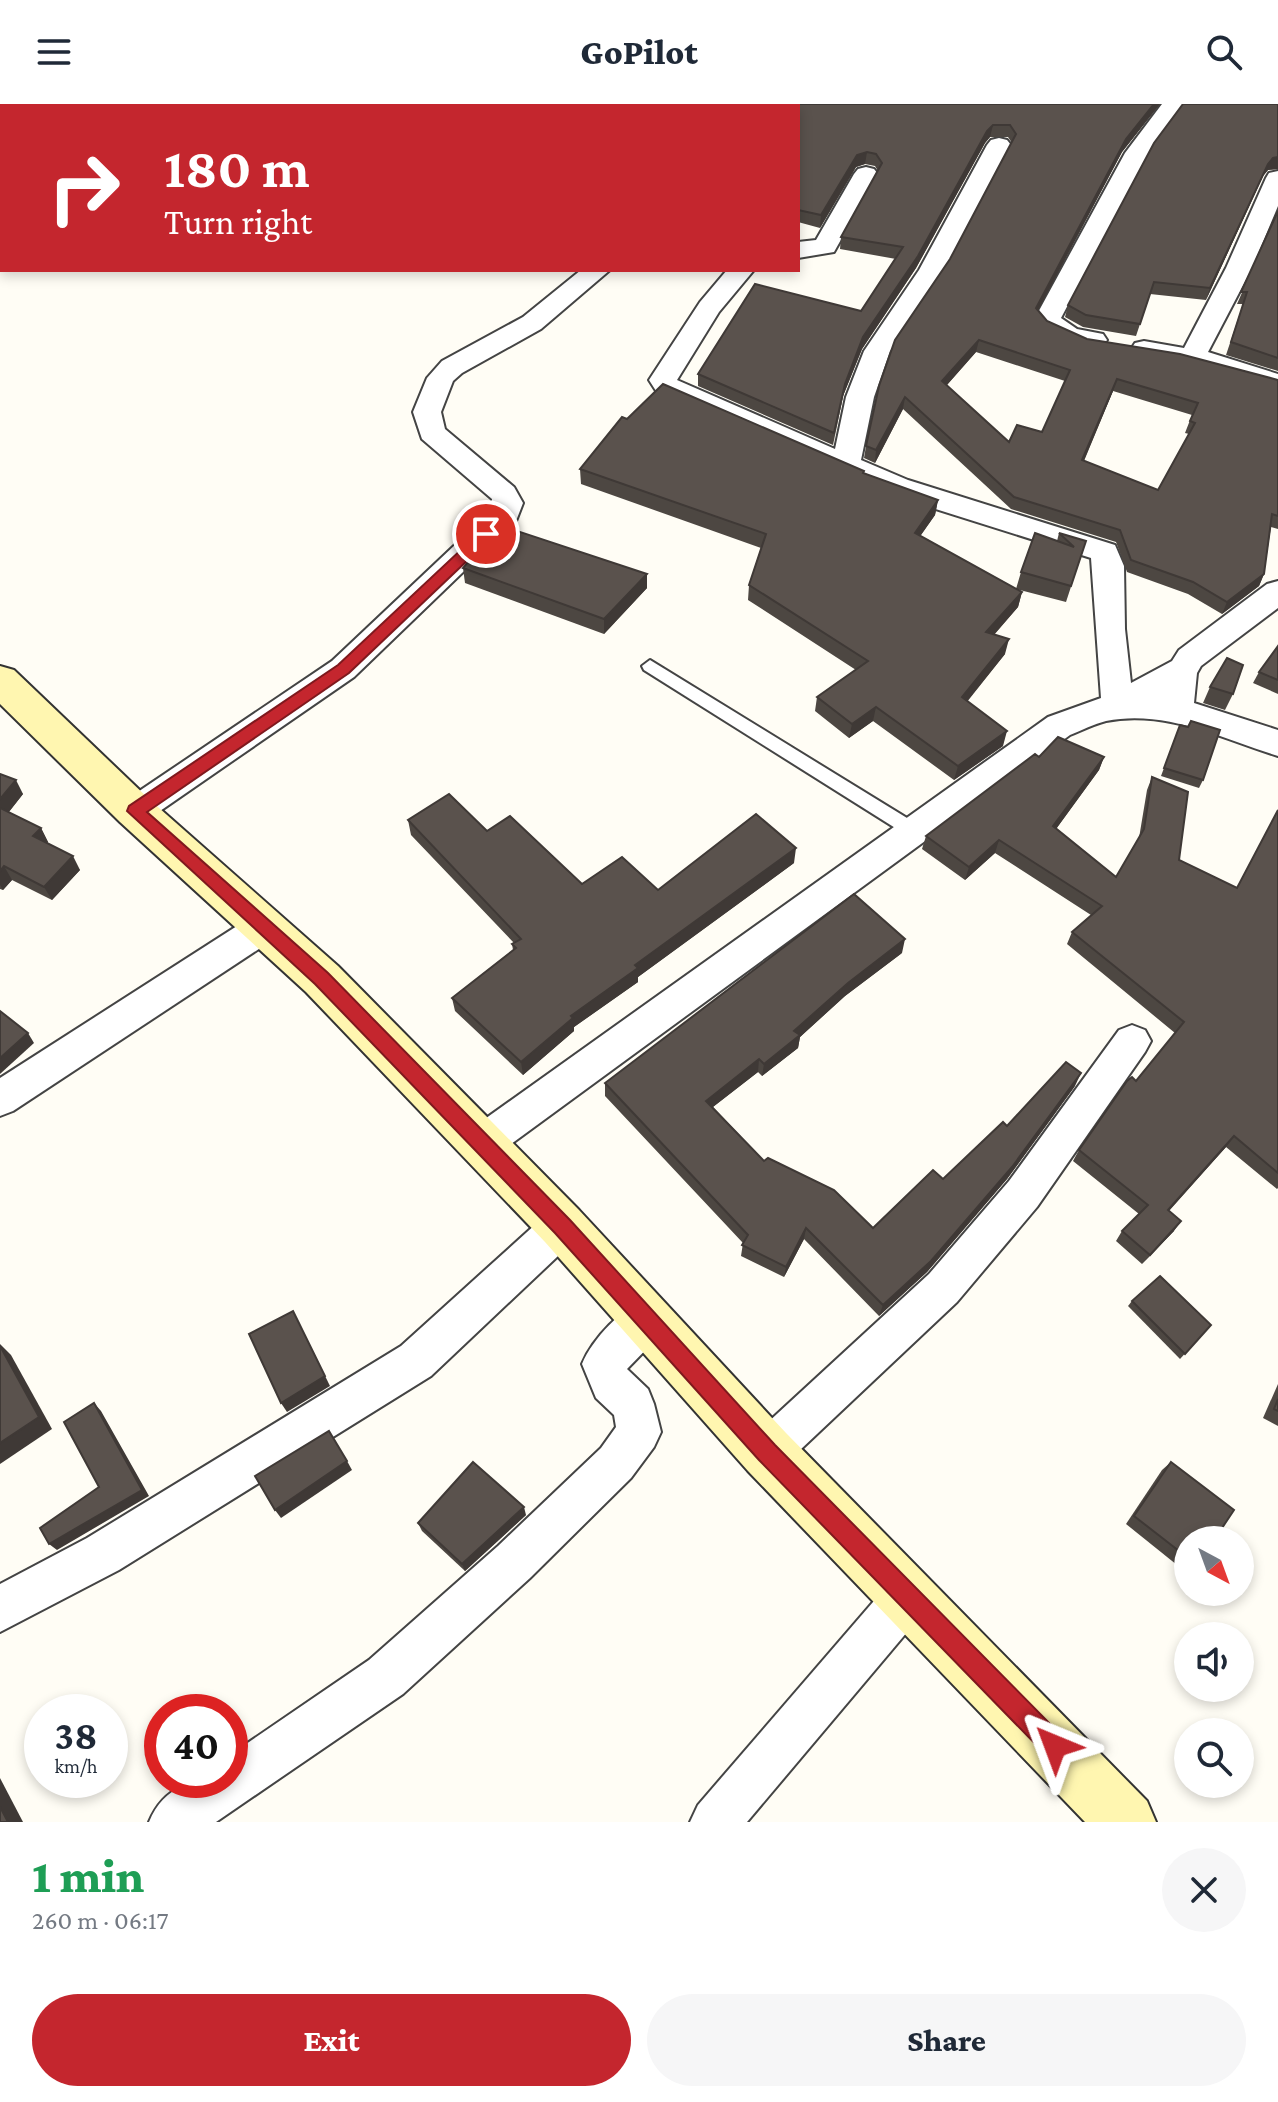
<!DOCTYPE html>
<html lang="en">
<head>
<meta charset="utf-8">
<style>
  body { margin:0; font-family:"Crimson Pro",serif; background:#f6f6f7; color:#1f2937; height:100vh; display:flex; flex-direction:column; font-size:30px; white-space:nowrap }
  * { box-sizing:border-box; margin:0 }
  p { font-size:26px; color:#747a83 }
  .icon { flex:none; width:44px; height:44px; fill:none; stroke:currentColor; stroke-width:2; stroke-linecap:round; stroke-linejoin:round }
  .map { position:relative; height:1718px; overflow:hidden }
  .details { display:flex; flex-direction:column; background:#fff; flex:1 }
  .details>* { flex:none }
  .hud { position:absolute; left:0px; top:0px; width:800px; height:168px; box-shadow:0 4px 12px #0003; background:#c4262e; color:#fff; overflow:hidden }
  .needle { width:52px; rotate:139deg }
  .tools { position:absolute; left:1174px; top:1422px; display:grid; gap:16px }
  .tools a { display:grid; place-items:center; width:80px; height:80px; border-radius:50%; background:#fff; box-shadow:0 4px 12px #0003; font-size:40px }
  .speed { position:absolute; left:24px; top:1590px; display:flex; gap:16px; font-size:40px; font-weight:700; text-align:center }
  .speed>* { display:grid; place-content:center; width:104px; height:104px; border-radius:50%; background:#fff; box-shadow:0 4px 12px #0003; line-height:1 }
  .speed small { font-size:20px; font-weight:400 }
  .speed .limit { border:12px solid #d22; background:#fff; color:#111 }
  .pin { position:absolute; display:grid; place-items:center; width:68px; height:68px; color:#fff; margin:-34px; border:4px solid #fff; border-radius:50%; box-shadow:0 2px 8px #0007 }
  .me { position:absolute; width:88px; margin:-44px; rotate:316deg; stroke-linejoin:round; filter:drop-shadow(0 0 6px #0008) }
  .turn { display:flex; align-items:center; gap:28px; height:168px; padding:0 32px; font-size:36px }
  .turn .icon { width:104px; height:104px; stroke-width:2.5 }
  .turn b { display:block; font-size:56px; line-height:68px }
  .round { display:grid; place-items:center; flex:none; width:84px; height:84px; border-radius:42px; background:#f6f6f7 }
  .headline { display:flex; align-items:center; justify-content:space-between; height:136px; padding:0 32px }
  h1 { font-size:48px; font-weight:800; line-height:60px; color:#1e9e55 }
  .button { display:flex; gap:16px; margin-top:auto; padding:16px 32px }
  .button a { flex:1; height:92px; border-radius:48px; background:#c4262e; color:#fff; font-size:32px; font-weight:800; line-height:92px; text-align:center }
  .button a+a { background:#f6f6f7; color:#1f2937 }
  header { display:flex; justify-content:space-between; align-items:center; height:104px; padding:0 32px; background:#fff; font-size:36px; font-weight:800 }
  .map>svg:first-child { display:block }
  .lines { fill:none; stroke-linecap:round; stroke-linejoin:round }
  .lane-casing { stroke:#444; stroke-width:4 }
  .street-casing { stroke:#444; stroke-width:4 }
  .secondary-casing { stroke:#333; stroke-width:4 }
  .lane { fill:#fff; fill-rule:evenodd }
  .street { fill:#fff; fill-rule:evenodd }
  .secondary { fill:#fff6b0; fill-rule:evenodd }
  .wall { fill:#4d4742; fill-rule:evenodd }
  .shaded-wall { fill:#3f3936 }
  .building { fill:#5a524d; stroke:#3f3936; stroke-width:2; fill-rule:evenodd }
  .route { fill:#c4262e; stroke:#7f191e; stroke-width:2 }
</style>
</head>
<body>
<header><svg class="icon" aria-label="menu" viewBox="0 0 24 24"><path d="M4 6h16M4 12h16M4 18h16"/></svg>GoPilot<svg class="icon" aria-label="search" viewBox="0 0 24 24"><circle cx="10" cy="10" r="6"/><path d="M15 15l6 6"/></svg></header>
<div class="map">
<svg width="1278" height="1718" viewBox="0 0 1278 1718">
  <rect width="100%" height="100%" fill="#fffdf5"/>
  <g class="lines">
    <defs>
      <polygon id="lane" points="650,556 920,722 922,727 920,732 908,732 644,566 642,562"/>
      <g id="street">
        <path d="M1162 0H1185L1148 50 1061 214 1077 225 1103 230 1107 236 1103 242C1077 248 1049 236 1035 214L1125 49Z"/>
        <polygon points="0,14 2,15 2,29 0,28"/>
        <path d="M999 34 1007 36 1011 41 945 166 890 247 874 293 861 356 908 376 1115 441 1124 462 1125 525 1131 579 1172 557 1179 546 1267 480 1278 477V504L1201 562 1197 569 1194 599 1278 626V652C1223 635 1166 605 1106 617 1094 620 1082 626 1070 631L496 1051 482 1056 468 1051 463 1039 468 1027 1048 613 1101 594 1091 454 888 390 658 290 649 276 700 198 727 166H754L719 208 677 276 835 345 846 293 864 247 919 166 987 41 991 36Z"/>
        <polygon points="866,63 874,65 878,70 834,148 798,154 798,138 816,136 854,70 858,65"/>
        <polygon points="1278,67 1278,102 1252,164 1208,248 1278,270 1278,288 1201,264 1135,251 1131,245 1135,239 1144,237 1184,244 1226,164 1266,74 1269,69"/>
        <polygon points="581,166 610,166 541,225 462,269 453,277 441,308 445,325 514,383 523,399 516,417 354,573 147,716 135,720 123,716 118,707 123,698 332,557 492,406 492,395 422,335 413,308 427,274 442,257 523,213"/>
        <polygon points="264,808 277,813 282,823 277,833 13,1007 0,1012 0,974 251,813"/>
        <polygon points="1132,921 1145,926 1151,937 1145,948 1037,1103 957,1198 782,1363 767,1370 752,1363 745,1348 752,1333 929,1170 1009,1077 1119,926"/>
        <polygon points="562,1103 576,1109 582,1122 576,1135 431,1272 119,1466 0,1528 0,1480 87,1434 401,1242 548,1109"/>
        <path d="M648 1194 663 1200 669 1214 663 1228 627 1265 648 1285 654 1300 661 1328 654 1343 631 1374 530 1474 403 1590 216 1718H149C165 1680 193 1676 230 1676V1651L369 1556 498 1442 601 1344 616 1323 614 1311 596 1294 582 1260C593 1234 622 1204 648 1194Z"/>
        <polygon points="908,1469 924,1476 931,1492 924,1508 747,1718 690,1718 698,1701 892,1476"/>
      </g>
      <polygon id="secondary" points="0,562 14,566 150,696 338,862 579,1106 786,1329 1147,1697 1156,1718 1085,1718 748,1367 545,1138 306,888 120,718 0,600"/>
    </defs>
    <use href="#lane" class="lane-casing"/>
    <use href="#street" class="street-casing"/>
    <use href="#secondary" class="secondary-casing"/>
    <use href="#lane" class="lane"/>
    <use href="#street" class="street"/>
    <use href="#secondary" class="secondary"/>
  </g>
  <g class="wall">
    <polygon points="691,0 723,0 721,2 701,2"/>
    <path d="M1160 0 1122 48 1038 206 1047 217 1087 235 1278 276V425L1271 423 1264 470 1259 482 1222 510 1188 490 1127 468 1116 438 1011 405 903 305 875 359 864 354 866 342 950 155 1012 39 1008 33H990L985 39 916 164 862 245 843 292 833 341 698 282V270L861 207 896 155 840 145 841 133 878 67 875 62 865 60 856 63 820 124 798 118V2ZM976 248 1065 277 1042 328 1009 338 946 282ZM1113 287 1192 311 1185 329 1189 330 1158 386 1084 357Z"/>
    <polygon points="1278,0 1278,65 1268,66 1263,72 1206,196 1150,190 1136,232 1083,223 1065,213 1068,201"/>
    <polygon points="1278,107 1278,267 1226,251 1243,200 1237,200"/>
    <polygon points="627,315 864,369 938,396 935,411 920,432 1022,488 1018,503 994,531 1005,550 967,597 1003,642 954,676 873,617 849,634 815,607 817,593 856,566 748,496 749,481 761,444 581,380 580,365"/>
    <polygon points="1059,429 1086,437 1066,498 1016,485 1021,468 1057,437"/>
    <polygon points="463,464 647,484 604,530 465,479"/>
    <polygon points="1278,542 1278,590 1253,579 1259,568"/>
    <polygon points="1210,583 1233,590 1225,606 1203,599"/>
    <polygon points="1177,629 1203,676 1199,684 1161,672"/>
    <polygon points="1039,653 1104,653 1099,666 1056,725 1116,773 1139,734 1147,686 1152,673 1179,756 1237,784 1278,706 1278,1084 1277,1085 1226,1043 1169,1107 1174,1127 1142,1160 1116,1137 1122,1127 1139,1110 1073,1057 1079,1046 1175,929 1067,840 1072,828 1091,811 995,749 965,776 922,745 926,732"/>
    <polygon points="0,670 23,690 9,708 41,724 48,738 47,739 80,766 52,796 12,776 3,786 0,785"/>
    <polygon points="408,716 487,727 582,780 658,786 794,759 638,873 638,878 574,923 574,927 523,971 455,907 452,894 513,846 512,840 514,839 411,731"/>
    <polygon points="902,849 845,892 800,933 798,944 762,972 758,968 713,1003 764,1057 873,1124 943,1075 1007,1022 1075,982 1007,1075 927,1168 879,1212 804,1135 784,1173 741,1152 743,1139 605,992 605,979"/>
    <polygon points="1132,1197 1211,1221 1180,1255 1128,1202"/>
    <polygon points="1278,1280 1278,1322 1263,1314"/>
    <polygon points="1171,1358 1188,1436 1187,1469 1126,1420 1162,1366"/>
    <polygon points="526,1411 465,1467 422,1427 418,1419"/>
  </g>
  <g class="shaded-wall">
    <polygon points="1154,0 1160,0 1122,48 1033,216 1036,204 1126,35"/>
    <polygon points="993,21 990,33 985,39 916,164 862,245 843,292 833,341 845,280 863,233 987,27"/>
    <polygon points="867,48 865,60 856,63 820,124 821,111 857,51"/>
    <polygon points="1278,53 1278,65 1268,66 1263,72 1206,196 1210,184 1268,60 1273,54"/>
    <polygon points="979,236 976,248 939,290 942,277"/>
    <polygon points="1117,275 1113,287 1079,368 1082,356"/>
    <polygon points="905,293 903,305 875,359 876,346"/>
    <polygon points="938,396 935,411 912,444 915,429"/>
    <polygon points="647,470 647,484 604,530 604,515"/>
    <polygon points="1264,470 1259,482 1222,510 1227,498"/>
    <polygon points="1022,488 1018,503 983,543 986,528"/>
    <polygon points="1009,535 1005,550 959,608 962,593"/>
    <polygon points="876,603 873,617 849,634 852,620"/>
    <polygon points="1007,627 1003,642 954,676 958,662"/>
    <polygon points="1104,653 1099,666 1048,736 1053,722"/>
    <polygon points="16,676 23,690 3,715 0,711 0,695"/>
    <polygon points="41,724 48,738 41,746 33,732"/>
    <polygon points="999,736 995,749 965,776 969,763"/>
    <polygon points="796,744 794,759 638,873 638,878 574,923 574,927 523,971 521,958 571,912 635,861"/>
    <polygon points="73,752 80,766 52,796 44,783"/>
    <polygon points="4,762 12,776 3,786 0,781 0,767"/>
    <polygon points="905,835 902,849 845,892 800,933 798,944 762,972 764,960 794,927 848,879"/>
    <polygon points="28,929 34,939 0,970 0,954"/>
    <polygon points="759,955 758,968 705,1009 706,997"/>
    <polygon points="1081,969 1075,982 1007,1075 927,1168 879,1212 883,1201"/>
    <polygon points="1234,1032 1226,1043 1160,1116 1168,1106"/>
    <polygon points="1181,1117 1174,1127 1142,1160 1150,1151"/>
    <polygon points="806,1124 804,1135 784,1173 786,1163"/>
    <polygon points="298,1217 330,1282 287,1308 281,1299"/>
    <polygon points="0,1240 11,1251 52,1325 0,1360"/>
    <polygon points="94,1299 101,1307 149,1392 57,1446 49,1440 142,1386"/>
    <polygon points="347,1357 352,1366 281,1414 275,1406"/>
    <polygon points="524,1403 526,1411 465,1467 462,1460"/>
    <polygon points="0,1674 23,1718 8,1718 0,1703"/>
  </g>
  <g class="building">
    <path d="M783 0H1154L1126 35 1036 204 1047 217 1087 235 1180 250 1278 276V412L1272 410 1264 470 1227 498 1193 478 1131 456 1120 426 1014 393 905 293 876 346 866 342 879 282 895 236 950 155 1016 30 1010 21H993L987 27 918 152 863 233 845 280 834 329 698 270 755 180 861 207 903 143 841 133 882 59 876 50 867 48 857 51 821 111 798 106V2H782ZM979 236 1070 266 1042 328 1017 321 1009 338 942 277ZM1117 275 1198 299 1190 317 1195 319 1158 386 1082 356Z"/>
    <polygon points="1183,0 1278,0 1278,53 1273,54 1268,60 1210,184 1154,178 1140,220 1086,211 1068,201 1154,39"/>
    <polygon points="1278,107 1278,254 1231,238 1247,188 1241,188"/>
    <polygon points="663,280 864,367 863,369 938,396 915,429 1022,488 986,528 1009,535 962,593 1007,627 958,662 876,603 852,620 817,593 868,557 749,481 766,430 580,365 622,313 627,315"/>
    <polygon points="499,421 647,470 604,515 463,464"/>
    <polygon points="1035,429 1074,443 1059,429 1086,437 1071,482 1021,468"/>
    <polygon points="1278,542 1278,576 1259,568"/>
    <polygon points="1227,554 1243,561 1233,590 1210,583"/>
    <polygon points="1191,617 1220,626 1203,676 1164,664 1180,621 1188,623"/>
    <polygon points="1058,633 1104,653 1053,722 1116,773 1144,725 1152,673 1188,688 1179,756 1237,784 1278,706 1278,1069 1234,1032 1168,1106 1181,1117 1150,1151 1122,1127 1148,1101 1079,1046 1127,977 1132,973 1136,977 1184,918 1072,828 1102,802 999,736 969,763 926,732 1035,650 1039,653"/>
    <polygon points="0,670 16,676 0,695"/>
    <polygon points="449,690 487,727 510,712 582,780 622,753 658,786 756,710 796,744 635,861 638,864 571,912 573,914 521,958 452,894 516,844 512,840 521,835 408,716"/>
    <polygon points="0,704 41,724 33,732 73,752 44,783 4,762 0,767"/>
    <polygon points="854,790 905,835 848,879 794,927 800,931 764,960 759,955 706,997 764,1057 768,1054 834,1086 873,1124 933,1066 943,1075 1003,1018 1007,1022 1066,958 1081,969 1012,1063 931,1157 883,1201 806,1124 786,1163 742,1141 748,1131 605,979"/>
    <polygon points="0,907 28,929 0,954"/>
    <polygon points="1160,1172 1211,1221 1185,1250 1132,1197"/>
    <polygon points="293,1207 325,1272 281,1299 249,1230"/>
    <polygon points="0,1242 39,1313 0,1339"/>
    <polygon points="1278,1295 1278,1307 1274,1305"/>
    <polygon points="94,1299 142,1386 49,1440 40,1424 99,1383 64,1318"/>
    <polygon points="329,1327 347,1357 275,1406 255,1372"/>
    <polygon points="473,1358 524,1403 462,1460 418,1419"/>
    <polygon points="1171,1358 1234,1406 1214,1436 1188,1436 1188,1454 1134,1412"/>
    <polygon points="0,1703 8,1718 0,1718"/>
  </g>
  <polygon class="route" points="486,425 491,427 491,434 349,569 147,708 328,869 570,1116 775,1341 1063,1633 1067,1642 1063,1651 1055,1654 1046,1651 759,1356 555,1129 315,880 127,707 129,702 338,561 481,427"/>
</svg>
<div class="tools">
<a><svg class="needle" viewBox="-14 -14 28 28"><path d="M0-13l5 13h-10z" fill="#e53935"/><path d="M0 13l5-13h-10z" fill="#747a83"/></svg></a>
<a><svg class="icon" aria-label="sound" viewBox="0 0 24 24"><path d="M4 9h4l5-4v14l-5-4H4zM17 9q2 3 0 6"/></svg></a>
<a><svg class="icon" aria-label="search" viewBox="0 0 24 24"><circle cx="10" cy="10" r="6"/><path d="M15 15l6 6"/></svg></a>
</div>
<div class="speed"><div>38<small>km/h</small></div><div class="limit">40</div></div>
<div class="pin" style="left:486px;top:430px;background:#d93025"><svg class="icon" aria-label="arrive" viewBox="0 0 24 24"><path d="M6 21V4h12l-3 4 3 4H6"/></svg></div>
<svg class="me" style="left:1055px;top:1642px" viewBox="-20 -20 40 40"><path d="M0-17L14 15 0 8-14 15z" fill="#c4262e" stroke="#fff" stroke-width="4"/></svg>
<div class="hud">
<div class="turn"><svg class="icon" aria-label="right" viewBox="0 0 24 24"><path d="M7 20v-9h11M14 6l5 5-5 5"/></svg><div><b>180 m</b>Turn right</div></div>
</div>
</div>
<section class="details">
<div class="headline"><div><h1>1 min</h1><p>260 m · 06:17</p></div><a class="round"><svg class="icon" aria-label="close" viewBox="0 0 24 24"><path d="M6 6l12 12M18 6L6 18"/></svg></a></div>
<div class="button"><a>Exit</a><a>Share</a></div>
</section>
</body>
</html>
